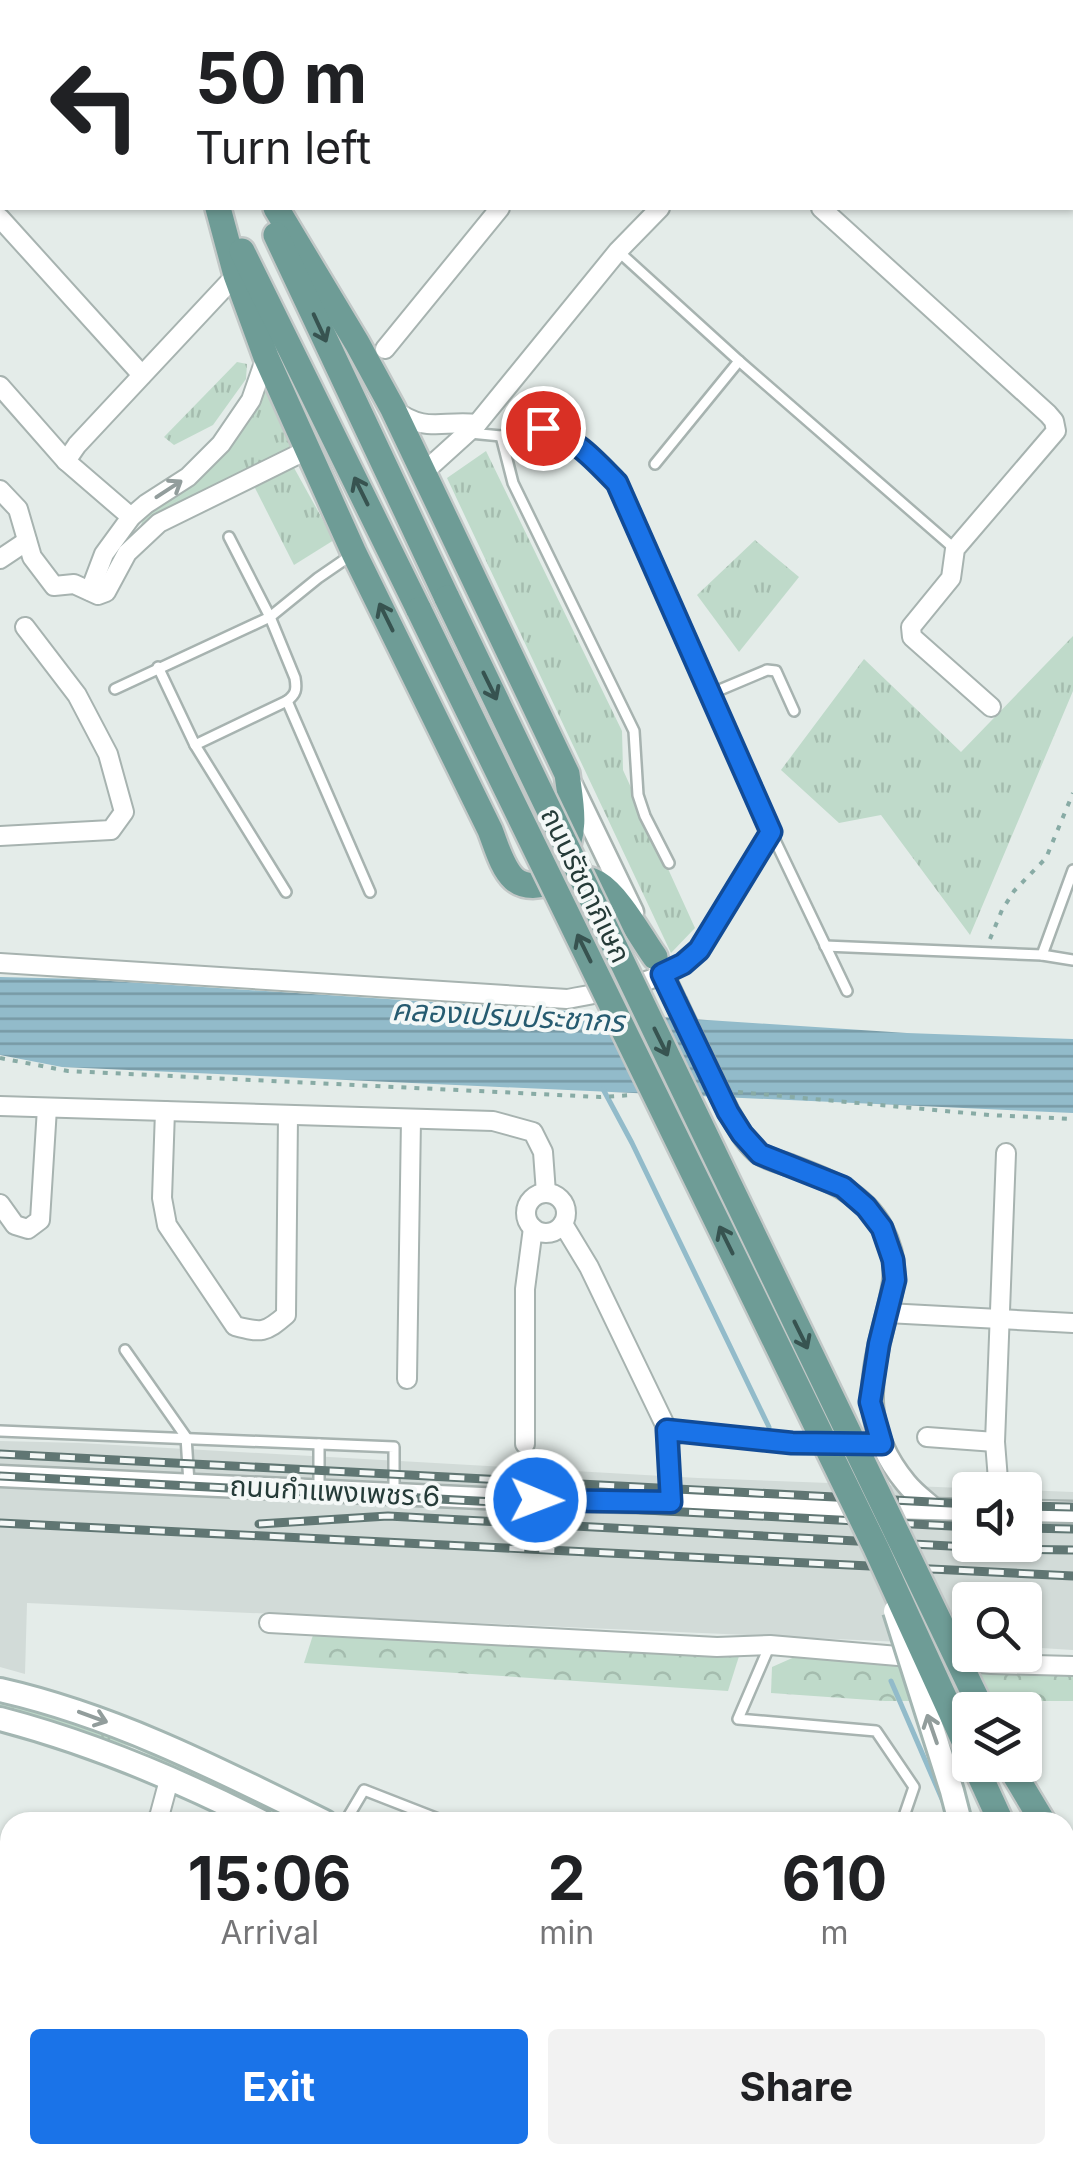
<!DOCTYPE html>
<html lang="en">
<head>
<meta charset="utf-8">
<style>
  body { margin:0; font-family:Inter,"Noto Sans Thai",sans-serif; background:#f2f2f2; color:#202124; height:100vh; display:flex; flex-direction:column; font-size:38px; white-space:nowrap }
  * { box-sizing:border-box; margin:0 }
  p { font-size:32px; color:#757577 }
  .icon { flex:none; width:55px; height:55px; fill:none; stroke:currentColor; stroke-width:2; stroke-linecap:round; stroke-linejoin:round }
  .map { position:relative; flex:1; overflow:hidden }
  .panel { position:absolute; left:0px; top:1812px; width:1075px; height:352px; display:flex; flex-direction:column; background:#fff; border-radius:30px 30px 0 0; box-shadow:0 2px 8px #0004 }
  .panel>* { flex:none }
  .top-card { position:absolute; left:0px; top:0px; width:1075px; height:210px; box-shadow:0 2px 8px #0004; background:#fff; color:#202124; overflow:hidden }
  .fabs { position:absolute; left:952px; top:1472px; display:grid; gap:20px }
  .fabs a { display:grid; place-items:center; width:90px; height:90px; border-radius:10px; background:#fff; box-shadow:0 2px 8px #0004; font-size:50px }
  .pin { position:absolute; display:grid; place-items:center; width:85px; height:85px; color:#fff; margin:-42px; border:5px solid #fff; border-radius:50%; box-shadow:0 2px 10px #0007 }
  .me { position:absolute; width:110px; margin:-55px; rotate:91deg; stroke-linejoin:round; filter:drop-shadow(0 0 8px #0008) }
  .turn { display:flex; align-items:center; gap:35px; height:210px; padding:0 30px; font-size:45px }
  .turn .icon { width:130px; height:130px; stroke-width:2.5 }
  .turn b { display:block; font-size:70px; line-height:85px }
  .eta { display:flex; justify-content:space-evenly; align-items:center; height:170px; text-align:center }
  .eta b { font-size:60px; font-weight:700; line-height:70px }
  .button { display:flex; gap:20px; margin-top:auto; padding:20px 30px }
  .button a { flex:1; height:115px; border-radius:10px; background:#1a73e8; color:#fff; font-size:40px; font-weight:700; line-height:115px; text-align:center }
  .button a+a { background:#f2f2f2; color:#202124 }
  .map>svg:first-child { display:block }
  .built { fill:#d2dbd8; fill-rule:evenodd }
  .grass { fill:url(#grass-tufts) }
  .forest { fill:url(#forest-crowns) }
  .water { fill:url(#water-rules) }
  .lines { fill:none; stroke-linecap:round; stroke-linejoin:round }
  .stream { stroke:#92bbca; stroke-width:5 }
  .service-casing { stroke:#a7b3b0; stroke-width:14 }
  .minor-casing { stroke:#a7b3b0; stroke-width:22 }
  .tertiary-casing { stroke:#a7b3b0; stroke-width:25 }
  .secondary-casing { stroke:#a3b6b2; stroke-width:28 }
  .primary-casing { stroke:#c2c8c7; stroke-width:30 }
  .path { stroke:#88aba5; stroke-width:4; stroke-dasharray:5 8; stroke-linecap:butt }
  .service { stroke:#fff; stroke-width:9 }
  .minor { stroke:#fff; stroke-width:18 }
  .tertiary { stroke:#fff; stroke-width:20 }
  .secondary { stroke:#fff; stroke-width:22 }
  .primary { stroke:#6e9c96; stroke-width:25 }
  .rail-casing { stroke:#607673; stroke-width:9 }
  .rail { stroke:#f4f8f7; stroke-width:5; stroke-dasharray:15; stroke-linecap:butt }
  .tertiary-bridge-casing { stroke:#a7b3b0; stroke-width:25; stroke-linecap:butt }
  .secondary-bridge-casing { stroke:#a3b6b2; stroke-width:28; stroke-linecap:butt }
  .primary-bridge-casing { stroke:#c2c8c7; stroke-width:30; stroke-linecap:butt }
  .tertiary-bridge { stroke:#fff; stroke-width:20 }
  .secondary-bridge { stroke:#fff; stroke-width:22 }
  .primary-bridge { stroke:#6e9c96; stroke-width:25 }
  .oneway { stroke:#375350 }
  .oneway2 { stroke:#929d9c }
  .route-casing { stroke:#114b97; stroke-width:25 }
  .route { stroke:#1a73e8; stroke-width:18 }
  .labels { text-anchor:middle; stroke-width:8; stroke-linejoin:round; paint-order:stroke }
  .street-label { font-size:28px; fill:#253b38; stroke:#f4f8f7 }
  .water-label { font-size:30px; font-style:italic; fill:#265b70; stroke:#f4f8f7 }
</style>
</head>
<body>
<div class="map">
<svg width="1073" height="2164" viewBox="0 0 1073 2164">
  <defs>
    <pattern id="grass-tufts" width="24" height="20" patternUnits="userSpaceOnUse" patternTransform="scale(2.5)"><rect width="24" height="20" fill="#bfdaca"/><path d="M3 7l-1-3M5 7V3M7 7l1-3M15 17l-1-3M17 17v-4M19 17l1-3" fill="none" stroke="#a4bcae"/></pattern>
    <pattern id="forest-crowns" width="20" height="18" patternUnits="userSpaceOnUse" patternTransform="scale(2.5)"><rect width="20" height="18" fill="#bfdaca"/><path d="M2 6a3 3 0 1 1 6 0M12 15a3 3 0 1 1 6 0" fill="none" stroke="#a4bcae"/></pattern>
    <pattern id="water-rules" width="6" height="5" patternUnits="userSpaceOnUse" patternTransform="scale(2.5)"><rect width="6" height="5" fill="#92bbca"/><path d="M0 2.5h6" fill="none" stroke="#7799a5"/></pattern>
  </defs>
  <rect width="100%" height="100%" fill="#e4ece9"/>
  <path class="built" d="M0 1441 80 1443 698 1478 1073 1492V1650L1025 1647V1600H970V1645L27 1603 25 1674 0 1667ZM970 1490H1025V1545H970Z"/>
  <g class="grass">
    <polygon points="237,362 247,364 246,379 213,425 174,445 164,437"/>
    <polygon points="267,388 294,450 139,530 144,517 166,500 239,433"/>
    <polygon points="486,451 622,731 623,770 695,928 671,953 447,478"/>
    <polygon points="293,466 334,540 294,565 254,486"/>
    <polygon points="755,540 799,577 739,652 697,595"/>
    <polygon points="1073,636 1073,691 970,935 881,815 839,823 781,770 864,659 961,752"/>
    <polygon points="0,1701 25,1706 131,1742 304,1822 288,1822 135,1748 0,1707"/>
  </g>
  <g class="forest">
    <polygon points="313,1635 740,1653 728,1691 304,1663"/>
    <polygon points="799,1655 1073,1671 1073,1701 885,1701 771,1693 772,1667"/>
    <polygon points="1065,2062 1073,2062 1073,2164 945,2164 946,2155 1065,2155"/>
  </g>
  <polygon class="water" points="0,977 80,979 907,1033 1073,1039 1073,1113 62,1067 0,1055"/>
  <g class="lines">
    <g class="stream">
      <polyline points="603,1089 632,1143 769,1427"/>
      <polyline points="891,1681 945,1806"/>
      <polyline points="1065,2149 1072,2164"/>
    </g>
    <defs>
      <g id="service">
        <polyline points="618,251 739,361 955,549"/>
        <polyline points="470,433 501,436 543,428 562,434 590,453 617,483 771,832 847,991"/>
        <polyline points="501,436 513,483 634,731 638,795 645,816 669,863"/>
        <polyline points="655,464 739,361"/>
        <path d="M158 667 195 745 287 701C296 694 297 690 295 678L270 617 229 537"/>
        <polyline points="115,689 270,617 318,578 350,556"/>
        <polyline points="710,694 767,670 776,671 794,711"/>
        <polyline points="287,701 370,892"/>
        <polyline points="195,745 286,892"/>
        <polyline points="825,946 1042,955 1073,960"/>
        <polyline points="1042,955 1073,870"/>
        <polyline points="125,1350 186,1437 189,1483"/>
        <polyline points="0,1431 394,1447 394,1494"/>
        <polyline points="319,1444 319,1491"/>
        <polyline points="769,1647 738,1719 876,1731 914,1787 902,1822"/>
        <polyline points="345,1822 364,1790 446,1822"/>
        <polyline points="265,2155 272,2164"/>
        <polyline points="208,2164 220,2155"/>
      </g>
      <g id="minor">
        <polyline points="9,0 11,2"/>
        <polyline points="341,0 343,2"/>
        <polyline points="600,0 603,2"/>
        <polyline points="458,2 460,0"/>
        <polyline points="846,2 848,0"/>
        <polyline points="1072,34 1073,33"/>
        <polyline points="1072,177 1073,177"/>
        <polyline points="821,208 1048,414 1054,421 1056,431 955,549 951,578 911,627 912,637 991,707"/>
        <polyline points="0,218 142,375"/>
        <polyline points="385,349 500,208"/>
        <polyline points="0,386 66,461 131,517"/>
        <path d="M393 409C426 434 441 420 477 424"/>
        <polyline points="66,461 77,445 236,275"/>
        <polyline points="424,472 477,424 618,251 660,208"/>
        <polyline points="0,490 18,509 32,557 54,586 74,584 98,595 106,592 127,553 159,523 307,450"/>
        <polyline points="0,559 27,541"/>
        <polyline points="90,591 104,554 131,517 146,504 188,477 221,444 251,400 266,357"/>
        <polyline points="0,836 111,830 124,812 108,754 77,695 25,627"/>
        <path d="M0 963 567 999C611 991 666 983 699 950L771 832"/>
        <polyline points="0,1106 493,1121 533,1132 543,1152 546,1193"/>
        <path d="M165 1111 162 1198 167 1225 235 1326C262 1333 265 1333 286 1315L288 1115"/>
        <circle cx="546" cy="1213" r="20"/>
        <polyline points="0,1204 15,1225 28,1229 40,1220 47,1108"/>
        <polyline points="563,1224 589,1267 667,1429 792,1443 882,1444"/>
        <polyline points="887,1313 1073,1323"/>
        <polyline points="407,1379 411,1119"/>
        <polyline points="667,1429 671,1503"/>
        <polyline points="927,1437 995,1442"/>
        <polyline points="525,1444 525,1289 533,1228"/>
        <polyline points="998,1480 995,1442 1006,1153"/>
        <polyline points="269,1623 717,1647 770,1645 991,1664 1073,1666"/>
        <polyline points="154,1822 159,1817 169,1780"/>
        <polyline points="0,2016 10,2030"/>
        <polyline points="460,2155 461,2164"/>
        <polyline points="546,2155 558,2164"/>
        <polyline points="694,2155 701,2160 705,2155"/>
      </g>
      <g id="tertiary">
        <polyline points="572,785 633,912"/>
        <polyline points="650,947 676,1002"/>
        <path d="M728 1111C737 1126 746 1144 760 1154 768 1159 780 1162 789 1165 824 1178 863 1192 882 1228 901 1265 894 1286 884 1324 868 1386 863 1431 906 1483 914 1493 925 1501 934 1509"/>
        <polyline points="0,1476 503,1499 970,1510"/>
        <polyline points="1025,1511 1073,1512"/>
      </g>
      <g id="secondary">
        <path d="M0 1690C115 1716 220 1770 325 1822"/>
        <path d="M0 1719C88 1742 181 1781 262 1822"/>
        <polyline points="1065,2032 1073,2029"/>
        <polyline points="828,2155 839,2164"/>
      </g>
      <g id="primary">
        <polyline points="122,0 123,2"/>
        <polyline points="167,0 168,2"/>
        <path d="M218 208 236 275 266 357 354 553 490 830C496 845 502 868 514 879 536 898 571 867 597 883 619 896 640 936 655 957"/>
        <path d="M276 208 357 343 393 409 567 774C571 804 578 832 561 859"/>
        <polyline points="276,235 447,598"/>
        <polyline points="242,251 419,610"/>
        <polyline points="975,1765 1001,1822"/>
        <polyline points="1009,1765 1043,1822"/>
        <polyline points="1065,1859 1073,1873"/>
        <polyline points="1065,1892 1073,1910"/>
        <polyline points="1065,1966 1073,1984"/>
        <polyline points="1065,2044 1073,2045"/>
        <polyline points="1065,2064 1073,2089"/>
        <polyline points="930,2155 930,2164"/>
      </g>
    </defs>
    <use href="#service" class="service-casing"/>
    <use href="#minor" class="minor-casing"/>
    <use href="#tertiary" class="tertiary-casing"/>
    <use href="#secondary" class="secondary-casing"/>
    <use href="#primary" class="primary-casing"/>
    <g class="path">
      <polyline points="990,939 1002,910 1014,891 1046,858 1073,793"/>
      <polyline points="0,1058 68,1071 600,1097 633,1095"/>
      <polyline points="738,1092 989,1115 1073,1119"/>
    </g>
    <use href="#service" class="service"/>
    <use href="#minor" class="minor"/>
    <use href="#tertiary" class="tertiary"/>
    <use href="#secondary" class="secondary"/>
    <use href="#primary" class="primary"/>
    <defs>
      <g id="rail">
        <polyline points="0,1454 970,1504"/>
        <polyline points="0,1476 970,1527"/>
        <polyline points="1025,1506 1073,1507"/>
        <polyline points="0,1523 1073,1576"/>
        <polyline points="259,1524 388,1516 1006,1549 1073,1550"/>
        <polyline points="1025,1528 1073,1529"/>
      </g>
    </defs>
    <use href="#rail" class="rail-casing"/>
    <use href="#rail" class="rail"/>
    <defs>
      <polyline id="tertiary-bridge" points="676,1002 728,1111"/>
      <polyline id="secondary-bridge" points="895,1611 952,1791 960,1822"/>
      <g id="primary-bridge">
        <polyline points="447,598 982,1710"/>
        <polyline points="419,610 876,1548 970,1754"/>
      </g>
    </defs>
    <use href="#tertiary-bridge" class="tertiary-bridge-casing"/>
    <use href="#secondary-bridge" class="secondary-bridge-casing"/>
    <use href="#primary-bridge" class="primary-bridge-casing"/>
    <use href="#tertiary-bridge" class="tertiary-bridge"/>
    <use href="#secondary-bridge" class="secondary-bridge"/>
    <use href="#primary-bridge" class="primary-bridge"/>
  </g>
  <defs><path id="oneway-shaft" d="M-6 0H5M1.5-3L5.5 0L1.5 3" fill="none" stroke-width="1.6" stroke-linecap="round" stroke-linejoin="round" transform="scale(2.5)"/></defs>
  <g class="oneway">
    <use href="#oneway-shaft" transform="translate(320 328) rotate(65)"/>
    <use href="#oneway-shaft" transform="translate(361 491) rotate(-116)"/>
    <use href="#oneway-shaft" transform="translate(386 617) rotate(-116)"/>
    <use href="#oneway-shaft" transform="translate(490 686) rotate(64)"/>
    <use href="#oneway-shaft" transform="translate(584 948) rotate(-116)"/>
    <use href="#oneway-shaft" transform="translate(661 1042) rotate(64)"/>
    <use href="#oneway-shaft" transform="translate(726 1240) rotate(-116)"/>
    <use href="#oneway-shaft" transform="translate(801 1335) rotate(64)"/>
  </g>
  <g class="oneway2">
    <use href="#oneway-shaft" transform="translate(169 489) rotate(-33)"/>
    <use href="#oneway-shaft" transform="translate(93 1717) rotate(20)"/>
    <use href="#oneway-shaft" transform="translate(932 1729) rotate(-109)"/>
  </g>
  <g class="lines">
    <defs>
      <path id="route" d="M536 1500 671 1502 667 1430 792 1443 882 1444 870 1402 879 1344 895 1280 893 1260 882 1228 866 1207 843 1187 760 1154 742 1134 728 1112 662 974 683 964 699 950 771 832 617 483C594 459 575 438 543 428"/>
    </defs>
    <use href="#route" class="route-casing"/>
    <use href="#route" class="route"/>
  </g>
  <g class="labels">
    <g class="street-label">
      <text transform="translate(586 885) rotate(64)" y="10">ถนนรัชดาภิเษก</text>
      <text transform="translate(335 1491) rotate(3)" y="10">ถนนกำแพงเพชร 6</text>
    </g>
    <g class="water-label">
      <text transform="translate(508 1016) rotate(3)" y="10">คลองเปรมประชากร</text>
    </g>
  </g>
</svg>
<div class="fabs">
<a><svg class="icon" aria-label="sound" viewBox="0 0 24 24"><path d="M4 9h4l5-4v14l-5-4H4zM17 9q2 3 0 6"/></svg></a>
<a><svg class="icon" aria-label="search" viewBox="0 0 24 24"><circle cx="10" cy="10" r="6"/><path d="M15 15l6 6"/></svg></a>
<a><svg class="icon" aria-label="layers" viewBox="0 0 24 24"><path d="M12 4l9 5-9 5-9-5zM3 14l9 5 9-5"/></svg></a>
</div>
<div class="pin" style="left:543px;top:428px;background:#d93025"><svg class="icon" aria-label="arrive" viewBox="0 0 24 24"><path d="M6 21V4h12l-3 4 3 4H6"/></svg></div>
<svg class="me" style="left:536px;top:1500px" viewBox="-20 -20 40 40"><circle r="17" fill="#1a73e8" stroke="#fff" stroke-width="3"/><path d="M0-11L8 9 0 5-8 9z" fill="#fff"/></svg>
<div class="top-card">
<div class="turn"><svg class="icon" aria-label="left" viewBox="0 0 24 24"><path d="M17 20v-9H6M10 6l-5 5 5 5"/></svg><div><b>50 m</b>Turn left</div></div>
</div>
<section class="panel">
<div class="eta">
<div><b>15:06</b><p>Arrival</p></div>
<div><b>2</b><p>min</p></div>
<div><b>610</b><p>m</p></div>
</div>
<div class="button"><a>Exit</a><a>Share</a></div>
</section>
</div>
</body>
</html>
